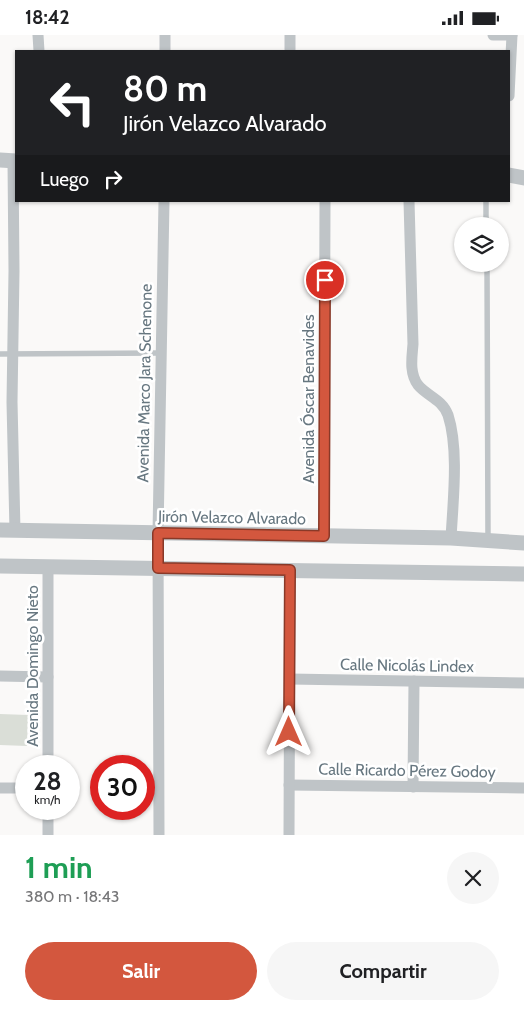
<!DOCTYPE html>
<html lang="es">
<head>
<meta charset="utf-8">
<style>
  body { margin:0; font-family:Cabin,sans-serif; background:#f6f6f6; color:#202124; height:100vh; display:flex; flex-direction:column; font-size:19px; white-space:nowrap }
  * { box-sizing:border-box; margin:0 }
  p { font-size:16px; color:#757577 }
  .icon { flex:none; width:28px; height:28px; fill:none; stroke:currentColor; stroke-width:2; stroke-linecap:round; stroke-linejoin:round }
  .map { position:relative; height:800px; overflow:hidden }
  .sheet { display:flex; flex-direction:column; background:#fff; flex:1 }
  .sheet>* { flex:none }
  .guide { position:absolute; left:15px; top:15px; width:495px; height:152px; border-radius:0px; box-shadow:0 1px 4px #0004; background:#202124; color:#fff; overflow:hidden }
  .controls { position:absolute; left:454px; top:182px; display:grid; gap:10px }
  .controls a { display:grid; place-items:center; width:55px; height:55px; border-radius:50%; background:#fff; box-shadow:0 1px 4px #0004; font-size:25px }
  .speed { position:absolute; left:15px; top:720px; display:flex; gap:10px; font-size:25px; font-weight:700; text-align:center }
  .speed>* { display:grid; place-content:center; width:65px; height:65px; border-radius:50%; background:#fff; box-shadow:0 1px 4px #0004; line-height:1 }
  .speed small { font-size:12px; font-weight:400 }
  .speed .limit { border:8px solid #d22; background:#fff; color:#111 }
  .pin { position:absolute; display:grid; place-items:center; width:42px; height:42px; color:#fff; margin:-21px; border:2px solid #fff; border-radius:50%; box-shadow:0 1px 5px #0007 }
  .me { position:absolute; width:55px; margin:-28px; rotate:0deg; stroke-linejoin:round; filter:drop-shadow(0 0 4px #0008) }
  .turn { display:flex; align-items:center; gap:18px; height:105px; padding:0 25px; font-size:22px }
  .turn .icon { width:65px; height:65px; stroke-width:2.5 }
  .turn b { display:block; font-size:35px; line-height:42px }
  .then { display:flex; align-items:center; height:48px; padding:0 25px; background:#0003; gap:10px; font-size:19px }
  .round { display:grid; place-items:center; flex:none; width:52px; height:52px; border-radius:26px; background:#f6f6f6 }
  .head { display:flex; align-items:center; justify-content:space-between; height:85px; padding:0 25px }
  h1 { font-size:30px; font-weight:700; line-height:38px; color:#1e9e55 }
  .cta { display:flex; gap:10px; margin-top:auto; padding:10px 25px }
  .cta a { flex:1; height:58px; border-radius:30px; background:#d3573e; color:#fff; font-size:20px; font-weight:700; line-height:58px; text-align:center }
  .cta a+a { background:#f6f6f6; color:#202124 }
  .status { display:flex; justify-content:space-between; align-items:center; height:35px; padding:0 25px; background:#fff; direction:ltr }
  .status svg { height:14px; fill:currentColor }
  .map>svg:first-child { display:block }
  .green { fill:#daded7 }
  .lines { fill:none; stroke-linecap:round; stroke-linejoin:round }
  .service { stroke:#bfc4c7; stroke-width:5.5 }
  .minor { stroke:#bfc4c7; stroke-width:11 }
  .tertiary { stroke:#bfc4c7; stroke-width:15 }
  .route-casing { stroke:#893928; stroke-width:12 }
  .route { stroke:#d3573e; stroke-width:9 }
  .labels { text-anchor:middle; stroke-width:5; stroke-linejoin:round; paint-order:stroke }
  .street-label { font-size:16px; fill:#677780; stroke:#fff }
</style>
</head>
<body>
<div class="status"><b>18:42</b><svg viewBox="0 0 49 12"><path d="M0 12V9h3v3zM5 12V6h3v6zM10 12V3h3v9zM15 12V0h3v12zM26 1h20v11H26zM47 4h2v5h-2z"/></svg></div>
<div class="map">
<svg width="524" height="800" viewBox="0 0 524 800">
  <rect width="100%" height="100%" fill="#faf9f8"/>
  <polygon class="green" points="0,679 28,680 27,711 0,710"/>
  <g class="lines">
    <g class="service">
      <polyline points="486,166 486,191"/>
      <polyline points="487,229 488,504"/>
      <polyline points="0,319 161,318"/>
    </g>
    <g class="minor">
      <polyline points="38,0 39,16"/>
      <polyline points="493,0 512,0"/>
      <polyline points="165,16 165,0"/>
      <polyline points="290,16 290,0"/>
      <polyline points="509,61 512,0"/>
      <polyline points="13,126 14,236 12,367 15,496"/>
      <path d="M409 166 413 309C412 322 409 338 418 350 427 361 442 364 448 380 459 414 453 466 451 503"/>
      <polyline points="324,501 325,166"/>
      <polyline points="48,531 48,731"/>
      <polyline points="0,641 48,642"/>
      <polyline points="290,644 524,648"/>
      <polyline points="289,750 524,753"/>
      <polyline points="413,752 414,646"/>
      <polyline points="0,753 26,753"/>
      <polyline points="48,774 48,800"/>
      <polyline points="159,800 158,498 164,166"/>
      <polyline points="289,800 290,535"/>
    </g>
    <g class="tertiary">
      <polyline points="0,125 16,126"/>
      <polyline points="509,140 524,143"/>
      <polyline points="0,495 451,503 524,508"/>
      <polyline points="0,531 524,539"/>
    </g>
  </g>
  <g class="lines">
    <defs>
      <polyline id="route" points="289,697 290,535 158,533 158,498 324,501 325,245"/>
    </defs>
    <use href="#route" class="route-casing"/>
    <use href="#route" class="route"/>
  </g>
  <g class="labels">
    <g class="street-label">
      <text transform="translate(144 348) rotate(-89)" y="6">Avenida Marco Jara Schenone</text>
      <text transform="translate(308 364) rotate(-90)" y="6">Avenida Óscar Benavides</text>
      <text transform="translate(232 482) rotate(1)" y="6">Jirón Velazco Alvarado</text>
      <text transform="translate(407 630) rotate(1)" y="6">Calle Nicolás Lindex</text>
      <text transform="translate(32 631) rotate(-90)" y="6">Avenida Domingo Nieto</text>
      <text transform="translate(407 735) rotate(1)" y="6">Calle Ricardo Pérez Godoy</text>
    </g>
  </g>
</svg>
<div class="controls">
<a><svg class="icon" aria-label="layers" viewBox="0 0 24 24"><path d="M12 4l9 5-9 5-9-5zM3 14l9 5 9-5"/></svg></a>
</div>
<div class="speed"><div>28<small>km/h</small></div><div class="limit">30</div></div>
<div class="pin" style="left:325px;top:245px;background:#d93025"><svg class="icon" aria-label="arrive" viewBox="0 0 24 24"><path d="M6 21V4h12l-3 4 3 4H6"/></svg></div>
<svg class="me" style="left:289px;top:697px" viewBox="-20 -20 40 40"><path d="M0-17L14 15 0 8-14 15z" fill="#d3573e" stroke="#fff" stroke-width="4"/></svg>
<div class="guide">
<div class="turn"><svg class="icon" aria-label="left" viewBox="0 0 24 24"><path d="M17 20v-9H6M10 6l-5 5 5 5"/></svg><div><b>80 m</b>Jirón Velazco Alvarado</div></div>
<div class="then">Luego<svg class="icon" aria-label="right" viewBox="0 0 24 24"><path d="M7 20v-9h11M14 6l5 5-5 5"/></svg></div>
</div>
</div>
<section class="sheet">
<div class="head"><div><h1>1 min</h1><p>380 m · 18:43</p></div><a class="round"><svg class="icon" aria-label="close" viewBox="0 0 24 24"><path d="M6 6l12 12M18 6L6 18"/></svg></a></div>
<div class="cta"><a>Salir</a><a>Compartir</a></div>
</section>
</body>
</html>
